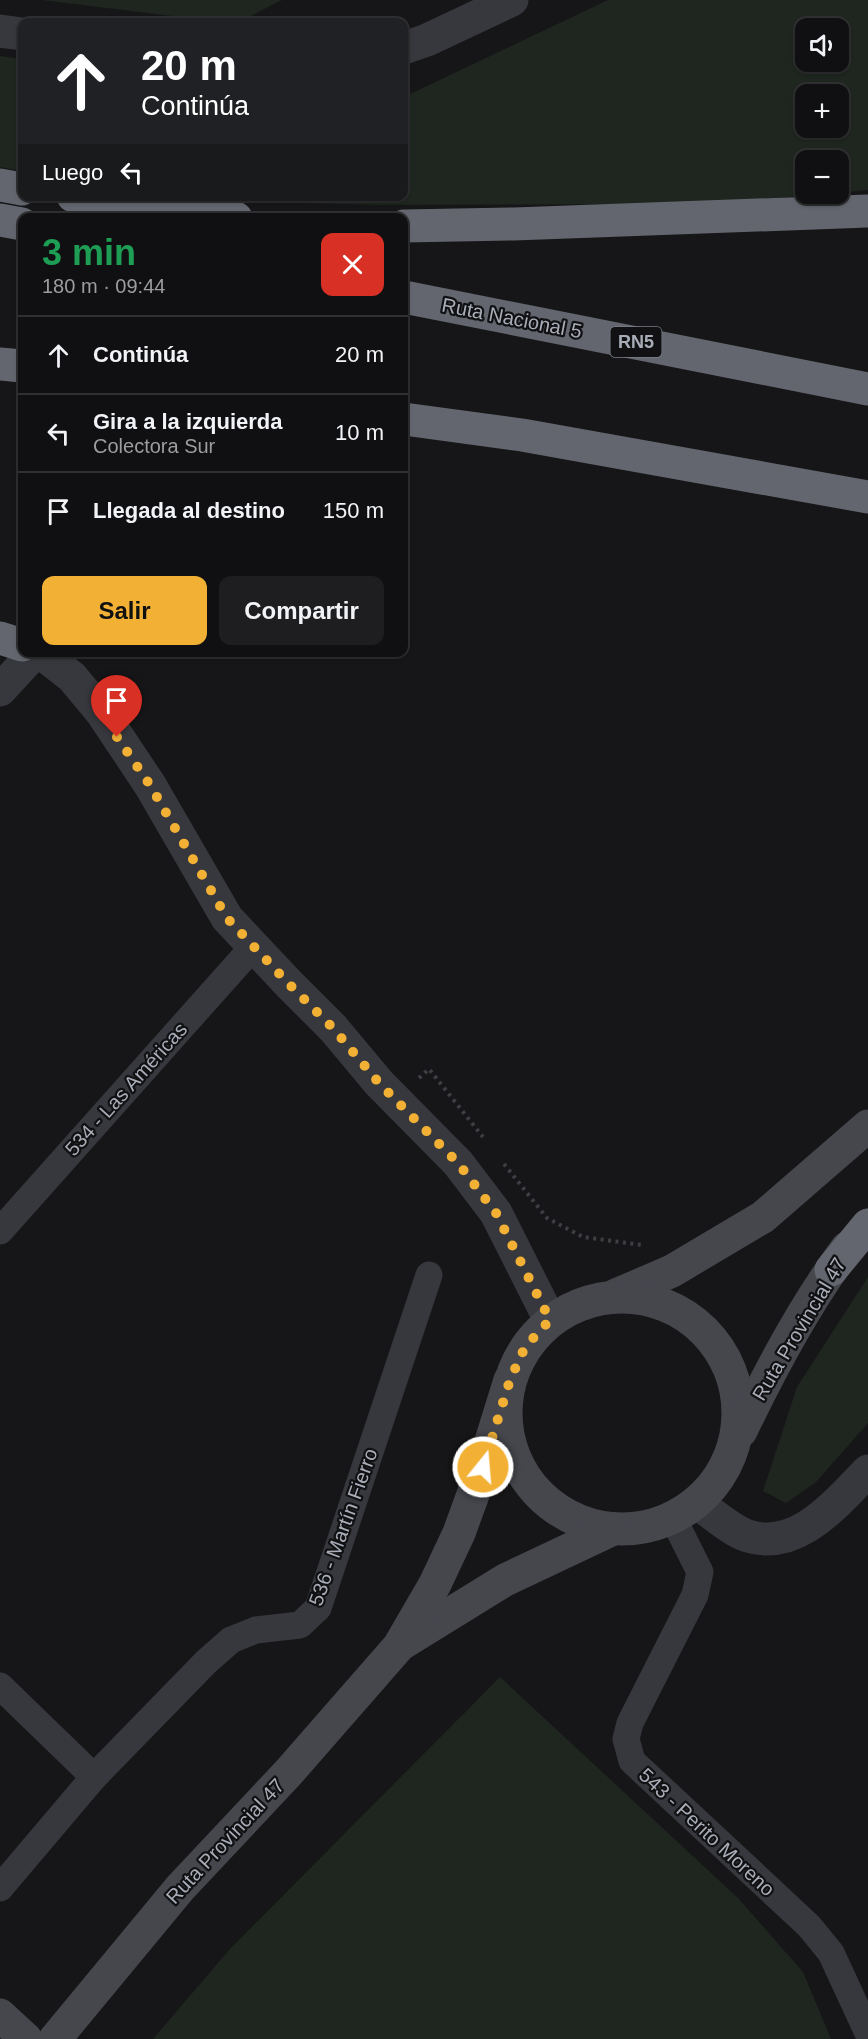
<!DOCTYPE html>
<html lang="es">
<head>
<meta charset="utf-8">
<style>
  body { margin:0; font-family:Arial,sans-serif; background:#1e1e20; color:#f1f3f6; height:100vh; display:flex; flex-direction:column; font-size:22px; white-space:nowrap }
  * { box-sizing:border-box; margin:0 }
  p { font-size:20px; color:#9c9d9f }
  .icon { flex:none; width:33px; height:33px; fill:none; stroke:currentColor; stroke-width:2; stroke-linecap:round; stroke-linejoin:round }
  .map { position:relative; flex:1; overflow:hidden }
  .panel { position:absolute; left:18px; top:213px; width:390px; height:444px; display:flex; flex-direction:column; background:#101012; border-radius:12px; box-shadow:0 2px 4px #0004,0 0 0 2px #303032 }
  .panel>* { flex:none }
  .top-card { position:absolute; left:18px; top:18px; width:390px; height:183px; border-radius:12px; box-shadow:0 2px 4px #0004,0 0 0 2px #303032; background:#202124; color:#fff; overflow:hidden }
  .controls { position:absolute; left:795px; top:18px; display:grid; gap:12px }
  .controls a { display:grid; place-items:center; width:54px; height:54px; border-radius:12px; background:#101012; box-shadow:0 2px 4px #0004,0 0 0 2px #303032; font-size:30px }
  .pin { position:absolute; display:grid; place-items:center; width:51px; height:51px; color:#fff; margin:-62px -26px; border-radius:50% 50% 50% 0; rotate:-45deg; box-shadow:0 0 6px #0007 }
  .pin .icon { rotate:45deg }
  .me { position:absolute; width:66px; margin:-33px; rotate:17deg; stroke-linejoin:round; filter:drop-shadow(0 0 4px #0008) }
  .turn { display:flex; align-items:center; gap:21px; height:126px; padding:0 24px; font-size:27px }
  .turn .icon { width:78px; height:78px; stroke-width:2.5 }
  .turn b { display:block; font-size:42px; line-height:51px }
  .then { display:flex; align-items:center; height:57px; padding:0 24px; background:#0003; gap:12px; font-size:22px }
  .round { display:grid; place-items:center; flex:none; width:63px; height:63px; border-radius:12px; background:#1e1e20 }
  .headline { display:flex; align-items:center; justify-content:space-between; height:102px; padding:0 24px }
  h1 { font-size:36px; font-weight:700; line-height:45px; color:#1e9e55 }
  .button { display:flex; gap:12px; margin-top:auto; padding:12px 24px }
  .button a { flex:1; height:69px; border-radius:12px; background:#f2b134; color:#111; font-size:24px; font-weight:700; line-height:69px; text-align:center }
  .button a+a { background:#1e1e20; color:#f1f3f6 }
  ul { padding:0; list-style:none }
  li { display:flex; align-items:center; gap:18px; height:78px; padding:0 24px; border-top:2px solid #303032 }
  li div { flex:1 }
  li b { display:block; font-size:22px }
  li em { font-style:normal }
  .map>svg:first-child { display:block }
  .green { fill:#1e261f; fill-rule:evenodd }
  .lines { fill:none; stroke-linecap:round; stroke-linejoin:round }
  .path { stroke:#3d3f44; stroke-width:4; stroke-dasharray:3 4.5; stroke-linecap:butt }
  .minor { stroke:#37383d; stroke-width:27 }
  .tertiary { stroke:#37383d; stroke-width:33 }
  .secondary { stroke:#45474d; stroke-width:33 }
  .motorway { stroke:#63666e; stroke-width:33 }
  .route { stroke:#f2b134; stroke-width:10; stroke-dasharray:0 18 }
  .labels { text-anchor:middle; stroke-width:4.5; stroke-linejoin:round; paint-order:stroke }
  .shield { fill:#111113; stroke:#7b7e86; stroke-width:1.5 }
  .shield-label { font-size:18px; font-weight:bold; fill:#a8adb8 }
  .street-label { font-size:20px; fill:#a8adb8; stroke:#111113 }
</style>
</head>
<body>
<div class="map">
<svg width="868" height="2039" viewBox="0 0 868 2039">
  <rect width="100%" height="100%" fill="#161618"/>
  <g class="green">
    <polygon points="42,0 282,0 239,22 221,22"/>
    <path d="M608 0H868V190L708 204 378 205 225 201 196 197 404 196V97ZM806 28H838V62H806ZM806 94H838V128H806ZM806 160H838V194H806Z"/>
    <polygon points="0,56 22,59 22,171 0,167"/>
    <polygon points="868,1277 868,1423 816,1482 786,1503 763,1491 797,1387"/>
    <polygon points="500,1677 738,1898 803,1972 831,2039 153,2039 229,1950"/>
  </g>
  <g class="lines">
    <g class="path">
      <polyline points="419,1078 429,1069 483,1137"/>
      <polyline points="504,1164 547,1218 583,1237 642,1245"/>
    </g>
    <g class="minor">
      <polyline points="0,1231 253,947"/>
      <polyline points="673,1518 700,1572 695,1595 630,1723 626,1739 632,1761 809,1926 831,1953 868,2033"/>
      <polyline points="0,1686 94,1777"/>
      <polyline points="0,1888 94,1777 206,1662 231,1640 256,1630 300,1625 318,1608 429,1275"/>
    </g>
    <g class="tertiary">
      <polyline points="0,31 22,34"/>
      <polyline points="404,48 427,40 512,0"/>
      <polyline points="40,652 72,677 102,713 150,785 227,918 289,984 333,1028 379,1083 458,1163 496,1213 550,1320"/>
      <polyline points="0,690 35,652"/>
      <path d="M697 1503C711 1512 733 1532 748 1536 798 1552 837 1502 868 1471"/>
    </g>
    <g class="secondary">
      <polyline points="616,1295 672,1271 763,1217 868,1126"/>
      <circle cx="622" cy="1413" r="116"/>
      <path d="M741 1431C771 1368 805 1304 847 1248"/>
      <polyline points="403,1643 505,1580 613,1529"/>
      <polyline points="0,2015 26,2039"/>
      <polyline points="55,2039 180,1888 288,1773 399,1646 435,1584 459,1533 483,1467 510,1380"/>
    </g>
    <g class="motorway">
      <polyline points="0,185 22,189"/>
      <polyline points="73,196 236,218"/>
      <polyline points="0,220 22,224"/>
      <polyline points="404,226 514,224 868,211"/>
      <polyline points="404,297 868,389"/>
      <polyline points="0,364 22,366"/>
      <polyline points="404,419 522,435 868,497"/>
      <polyline points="0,638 22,645"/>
      <polyline points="831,1270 868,1225"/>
    </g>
  </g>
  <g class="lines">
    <polyline class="route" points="117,737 150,785 227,918 289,984 333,1028 379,1083 458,1163 496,1213 550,1320 525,1347 510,1380 483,1467"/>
  </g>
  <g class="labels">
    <rect class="shield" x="610.5" y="327" width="51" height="30" rx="4.5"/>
    <g class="shield-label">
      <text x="636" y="348">RN5</text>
    </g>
    <g class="street-label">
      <text transform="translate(512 318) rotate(11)" y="7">Ruta Nacional 5</text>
      <text transform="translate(126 1089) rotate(-48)" y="7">534 - Las Américas</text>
      <text transform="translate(799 1329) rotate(-59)" y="7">Ruta Provincial 47</text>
      <text transform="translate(343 1527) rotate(-70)" y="7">536 - Martín Fierro</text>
      <text transform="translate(707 1832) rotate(43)" y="7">543 - Perito Moreno</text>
      <text transform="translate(225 1841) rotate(-47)" y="7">Ruta Provincial 47</text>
    </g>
  </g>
</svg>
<div class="controls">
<a><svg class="icon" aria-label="sound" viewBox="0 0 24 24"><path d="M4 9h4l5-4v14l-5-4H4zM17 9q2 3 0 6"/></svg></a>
<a>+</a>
<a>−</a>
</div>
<div class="pin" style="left:117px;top:737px;background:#d93025"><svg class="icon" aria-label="arrive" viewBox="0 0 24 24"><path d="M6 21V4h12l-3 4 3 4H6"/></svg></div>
<svg class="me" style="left:483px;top:1467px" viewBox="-20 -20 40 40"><circle r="17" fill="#f2b134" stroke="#fff" stroke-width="3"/><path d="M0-11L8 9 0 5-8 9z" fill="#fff"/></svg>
<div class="top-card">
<div class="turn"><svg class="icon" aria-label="ahead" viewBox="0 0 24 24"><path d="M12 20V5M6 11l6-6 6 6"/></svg><div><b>20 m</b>Continúa</div></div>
<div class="then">Luego<svg class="icon" aria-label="left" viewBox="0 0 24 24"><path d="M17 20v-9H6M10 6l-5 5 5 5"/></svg></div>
</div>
<section class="panel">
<div class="headline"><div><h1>3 min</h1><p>180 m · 09:44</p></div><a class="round" style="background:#d93025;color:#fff"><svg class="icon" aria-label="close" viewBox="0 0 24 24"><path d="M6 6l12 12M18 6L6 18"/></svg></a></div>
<ul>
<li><svg class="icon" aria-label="ahead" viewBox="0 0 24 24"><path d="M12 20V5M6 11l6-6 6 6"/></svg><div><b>Continúa</b></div><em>20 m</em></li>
<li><svg class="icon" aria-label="left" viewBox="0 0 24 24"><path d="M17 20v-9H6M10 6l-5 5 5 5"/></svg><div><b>Gira a la izquierda</b><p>Colectora Sur</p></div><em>10 m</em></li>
<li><svg class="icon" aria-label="arrive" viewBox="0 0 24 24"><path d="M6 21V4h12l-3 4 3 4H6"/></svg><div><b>Llegada al destino</b></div><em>150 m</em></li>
</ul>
<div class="button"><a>Salir</a><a>Compartir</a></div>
</section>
</div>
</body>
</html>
